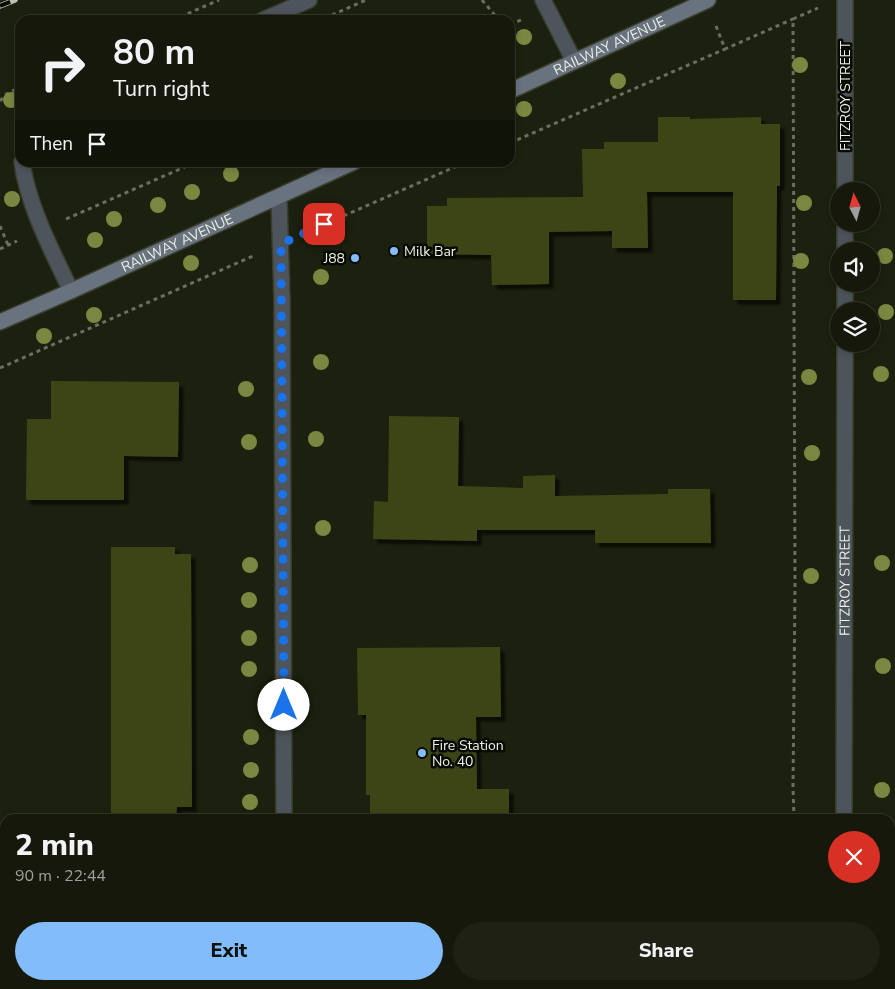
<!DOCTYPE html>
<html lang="en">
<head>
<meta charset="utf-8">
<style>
  body { margin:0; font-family:"Nunito Sans",sans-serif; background:#1e2113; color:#f1f3f6; height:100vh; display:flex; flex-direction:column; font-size:19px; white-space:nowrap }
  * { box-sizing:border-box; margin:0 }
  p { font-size:16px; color:#9da09c }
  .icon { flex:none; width:28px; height:28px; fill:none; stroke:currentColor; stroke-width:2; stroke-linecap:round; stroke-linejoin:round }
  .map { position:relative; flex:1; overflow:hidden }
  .sheet { position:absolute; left:0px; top:814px; width:895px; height:176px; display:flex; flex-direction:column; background:#15180a; border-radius:15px 15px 0 0; box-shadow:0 2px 8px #0003,0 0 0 1px #34372b }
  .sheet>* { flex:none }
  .top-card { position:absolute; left:15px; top:15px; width:500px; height:152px; border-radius:15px; box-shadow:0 2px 8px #0003,0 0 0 1px #34372b; background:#15180a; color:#f1f3f6; overflow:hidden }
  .needle { width:32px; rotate:354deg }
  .controls { position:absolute; left:830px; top:182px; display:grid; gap:10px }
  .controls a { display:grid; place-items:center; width:50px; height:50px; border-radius:50%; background:#15180a; box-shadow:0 2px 8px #0003,0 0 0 1px #34372b; font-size:25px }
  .pin { position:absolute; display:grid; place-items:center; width:42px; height:42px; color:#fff; margin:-21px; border-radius:10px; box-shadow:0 2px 8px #0006 }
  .me { position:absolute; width:55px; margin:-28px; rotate:0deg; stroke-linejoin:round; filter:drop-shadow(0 0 4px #0008) }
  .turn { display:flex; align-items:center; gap:18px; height:105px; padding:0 15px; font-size:22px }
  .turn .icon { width:65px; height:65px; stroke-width:2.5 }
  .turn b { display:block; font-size:35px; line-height:42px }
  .then { display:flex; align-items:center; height:48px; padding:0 15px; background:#0003; gap:10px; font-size:19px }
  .round { display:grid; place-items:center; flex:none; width:52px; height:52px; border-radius:26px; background:#1e2113 }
  .head { display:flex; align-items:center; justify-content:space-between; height:85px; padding:0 15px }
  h1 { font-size:30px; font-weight:800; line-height:38px }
  .action { display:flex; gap:10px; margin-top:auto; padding:10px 15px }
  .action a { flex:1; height:58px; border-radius:30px; background:#83bcfb; color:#111; font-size:20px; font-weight:800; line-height:58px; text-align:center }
  .action a+a { background:#1e2113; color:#f1f3f6 }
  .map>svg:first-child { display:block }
  .building { fill:#3c4517; filter:url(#shadow) }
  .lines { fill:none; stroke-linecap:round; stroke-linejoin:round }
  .lane-casing { stroke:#393d2c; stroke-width:18 }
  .street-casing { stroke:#393d2c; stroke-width:18 }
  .secondary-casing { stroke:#393d2c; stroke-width:18 }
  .path { stroke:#6b6f5f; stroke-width:3; stroke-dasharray:4 4; stroke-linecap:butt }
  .lane { stroke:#4e545c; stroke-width:15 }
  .street { stroke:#4e545c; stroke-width:15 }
  .secondary { stroke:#69737f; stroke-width:15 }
  .rail-casing { stroke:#bdc1b3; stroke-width:5.5 }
  .rail { stroke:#070903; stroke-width:4; stroke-dasharray:11; stroke-linecap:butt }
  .tree { fill:#798840 }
  .route { stroke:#1a73e8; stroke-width:9; stroke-dasharray:0 16.2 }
  .poi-dot { fill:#83bcfb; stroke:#070903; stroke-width:2 }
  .labels { text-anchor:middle; stroke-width:5; stroke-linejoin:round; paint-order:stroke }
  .street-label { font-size:14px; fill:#edf1e5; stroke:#070903 }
  .poi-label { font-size:14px; fill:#edf1e5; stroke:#070903; text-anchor:start }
</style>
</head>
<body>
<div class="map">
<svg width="895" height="989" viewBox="0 0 895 989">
  <defs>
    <filter id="shadow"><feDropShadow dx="4.5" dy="4.5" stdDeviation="1" flood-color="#0009"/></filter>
  </defs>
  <rect width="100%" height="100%" fill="#1c200e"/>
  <g class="building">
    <polygon points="658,117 690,117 690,119 761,117 761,124 780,124 780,186 777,186 776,300 733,300 733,192 647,192 648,248 612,248 612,231 549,232 549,284 492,285 491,255 427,254 427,206 447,206 447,198 583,197 582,149 604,149 604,142 658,142"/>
    <polygon points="51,381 179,382 178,457 124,456 124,500 26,500 27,419 51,419"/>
    <polygon points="389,416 459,417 458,486 523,488 523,476 555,475 555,496 668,494 668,489 710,489 711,543 595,543 595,530 477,530 477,541 373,539 374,501 388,502"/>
    <polygon points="111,547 175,547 175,554 191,554 192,807 177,807 176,818 111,818"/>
    <polygon points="500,647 501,717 476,717 477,789 509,789 509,819 370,819 370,795 366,795 366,715 358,715 357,648"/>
  </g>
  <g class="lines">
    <defs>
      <g id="lane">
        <polyline points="543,0 574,61"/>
        <polyline points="263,20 309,0"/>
        <path d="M22 162C28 206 52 251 71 291"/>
      </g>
      <g id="street">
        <polyline points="845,191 845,0"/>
        <polyline points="279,197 282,299 284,819"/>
        <polyline points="845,251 845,224"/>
        <polyline points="845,311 845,284"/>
        <path id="s1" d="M844 819 845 344"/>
        <polyline points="285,985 285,989"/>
        <polyline points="844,989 844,985"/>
      </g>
      <g id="secondary">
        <path id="s2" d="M510 91 708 0"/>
        <path id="s3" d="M0 322 71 291 354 162"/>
      </g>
    </defs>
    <use href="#lane" class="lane-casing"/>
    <use href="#street" class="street-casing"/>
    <use href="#secondary" class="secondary-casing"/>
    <g class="path">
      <polyline points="482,0 499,20"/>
      <polyline points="332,15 366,0"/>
      <polyline points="173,20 219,0"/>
      <polyline points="510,25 523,19"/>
      <polyline points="716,26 725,49 793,19"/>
      <polyline points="0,101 5,95 20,87"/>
      <polyline points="510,143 725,49"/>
      <polyline points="66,219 196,162"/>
      <polyline points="0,226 8,245"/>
      <polyline points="307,232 466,162"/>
      <polyline points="0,249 17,241"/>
      <polyline points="0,368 253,256"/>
      <polyline points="794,819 793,788 795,585 793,19 818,8"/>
      <polyline points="802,985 803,989"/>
    </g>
    <use href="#lane" class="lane"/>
    <use href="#street" class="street"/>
    <use href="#secondary" class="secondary"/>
    <defs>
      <polyline id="rail" points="0,6 15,0"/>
    </defs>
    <use href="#rail" class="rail-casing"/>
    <use href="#rail" class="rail"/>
  </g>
  <g class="tree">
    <circle cx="524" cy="37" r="8"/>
    <circle cx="800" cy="65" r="8"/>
    <circle cx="618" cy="81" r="8"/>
    <circle cx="11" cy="100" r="8"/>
    <circle cx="524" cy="109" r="8"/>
    <circle cx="231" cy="174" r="8"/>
    <circle cx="192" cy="192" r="8"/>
    <circle cx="12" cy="199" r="8"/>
    <circle cx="804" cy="203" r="8"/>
    <circle cx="158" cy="205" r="8"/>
    <circle cx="114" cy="219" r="8"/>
    <circle cx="95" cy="240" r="8"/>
    <circle cx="885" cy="256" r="8"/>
    <circle cx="801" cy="261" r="8"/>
    <circle cx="191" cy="263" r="8"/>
    <circle cx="321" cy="277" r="8"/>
    <circle cx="886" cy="312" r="8"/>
    <circle cx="94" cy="315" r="8"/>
    <circle cx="44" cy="336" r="8"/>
    <circle cx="321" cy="362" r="8"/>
    <circle cx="881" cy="374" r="8"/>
    <circle cx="809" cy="377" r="8"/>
    <circle cx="246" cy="389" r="8"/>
    <circle cx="316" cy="439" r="8"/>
    <circle cx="249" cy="442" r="8"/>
    <circle cx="812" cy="453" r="8"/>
    <circle cx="323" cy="528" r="8"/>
    <circle cx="882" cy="563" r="8"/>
    <circle cx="250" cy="565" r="8"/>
    <circle cx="811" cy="576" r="8"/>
    <circle cx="249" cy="600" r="8"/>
    <circle cx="249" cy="638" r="8"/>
    <circle cx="883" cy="666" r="8"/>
    <circle cx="249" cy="669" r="8"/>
    <circle cx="251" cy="737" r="8"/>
    <circle cx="251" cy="770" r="8"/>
    <circle cx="882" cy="790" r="8"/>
    <circle cx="250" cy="802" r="8"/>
  </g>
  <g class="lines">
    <polyline class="route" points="284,705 281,244 324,224"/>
  </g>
  <g class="poi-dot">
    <circle cx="394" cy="251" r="5"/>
    <circle cx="355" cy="258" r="5"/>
    <circle cx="422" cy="753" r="5"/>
  </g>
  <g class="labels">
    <g class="street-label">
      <text dy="5" stroke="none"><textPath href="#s2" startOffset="109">RAILWAY AVENUE</textPath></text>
      <text transform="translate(845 96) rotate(-90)" y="5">FITZROY STREET</text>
      <text dy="5" stroke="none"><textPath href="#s3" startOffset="194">RAILWAY AVENUE</textPath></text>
      <text dy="5" stroke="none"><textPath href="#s1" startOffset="238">FITZROY STREET</textPath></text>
    </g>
    <g class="poi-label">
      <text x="404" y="256">Milk Bar</text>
      <text x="345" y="263" text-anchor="end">J88</text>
      <text x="432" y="750">Fire Station<tspan x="432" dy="16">No. 40</tspan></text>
    </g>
  </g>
</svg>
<div class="controls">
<a><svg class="needle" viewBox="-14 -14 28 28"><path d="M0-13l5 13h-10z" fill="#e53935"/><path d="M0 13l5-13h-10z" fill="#9da09c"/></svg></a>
<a><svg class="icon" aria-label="sound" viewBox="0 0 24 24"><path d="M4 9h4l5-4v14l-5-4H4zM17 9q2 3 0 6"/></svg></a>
<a><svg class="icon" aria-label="layers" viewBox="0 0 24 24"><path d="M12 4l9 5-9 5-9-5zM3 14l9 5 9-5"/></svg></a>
</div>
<div class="pin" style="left:324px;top:224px;background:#d93025"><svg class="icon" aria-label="arrive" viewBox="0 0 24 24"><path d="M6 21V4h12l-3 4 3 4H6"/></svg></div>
<svg class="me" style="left:284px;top:705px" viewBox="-20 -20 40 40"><circle r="19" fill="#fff"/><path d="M0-13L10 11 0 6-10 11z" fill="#1a73e8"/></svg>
<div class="top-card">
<div class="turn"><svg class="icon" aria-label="right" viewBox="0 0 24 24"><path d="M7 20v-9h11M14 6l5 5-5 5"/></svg><div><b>80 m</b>Turn right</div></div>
<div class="then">Then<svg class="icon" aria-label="arrive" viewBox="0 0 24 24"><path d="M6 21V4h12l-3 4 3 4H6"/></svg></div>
</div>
<section class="sheet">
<div class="head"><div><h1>2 min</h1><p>90 m · 22:44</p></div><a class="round" style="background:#d93025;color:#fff"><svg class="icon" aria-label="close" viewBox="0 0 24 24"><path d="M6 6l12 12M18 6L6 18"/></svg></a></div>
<div class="action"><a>Exit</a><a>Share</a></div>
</section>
</div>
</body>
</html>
